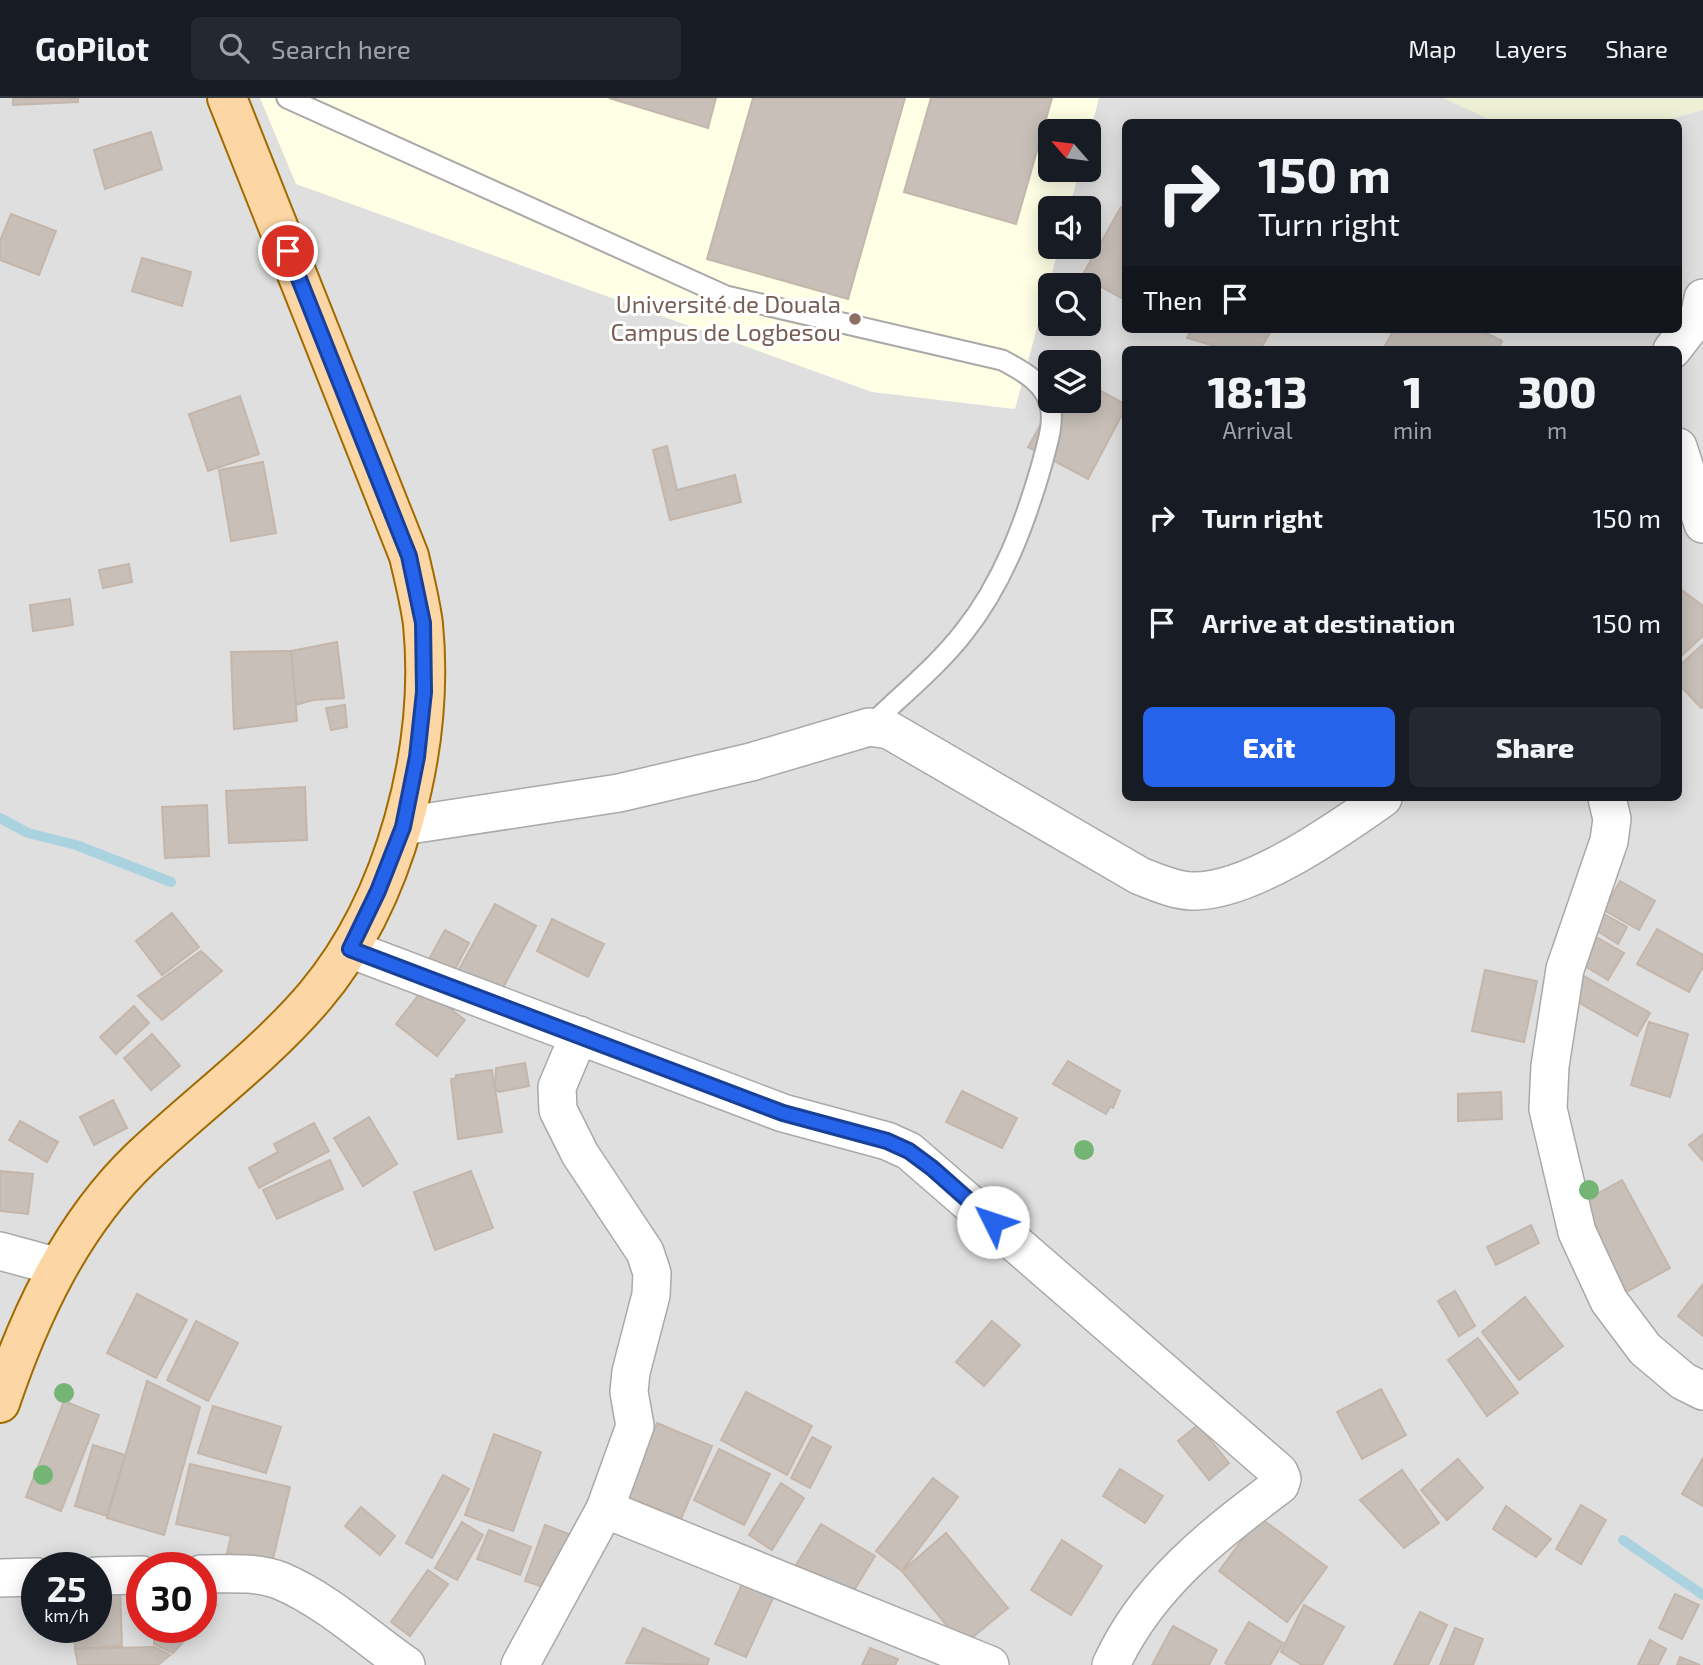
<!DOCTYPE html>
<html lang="en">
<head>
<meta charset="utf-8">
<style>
  body { margin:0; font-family:"Exo 2",sans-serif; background:#242831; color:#f1f3f6; height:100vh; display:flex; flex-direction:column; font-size:26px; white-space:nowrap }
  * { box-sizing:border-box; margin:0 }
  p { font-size:23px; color:#9ea1a6 }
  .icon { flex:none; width:38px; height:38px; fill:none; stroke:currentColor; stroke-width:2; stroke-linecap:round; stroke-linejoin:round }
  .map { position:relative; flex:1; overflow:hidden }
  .details { position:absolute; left:1122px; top:248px; width:560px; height:455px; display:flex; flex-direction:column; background:#171b24; border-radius:10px; box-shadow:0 4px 18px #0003 }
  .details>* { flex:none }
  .hud { position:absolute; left:1122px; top:21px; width:560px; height:214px; border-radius:10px; box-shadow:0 4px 18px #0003; background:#171b24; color:#f1f3f6; overflow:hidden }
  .needle { width:46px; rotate:298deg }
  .buttons { position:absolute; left:1038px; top:21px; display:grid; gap:14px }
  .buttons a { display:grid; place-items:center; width:63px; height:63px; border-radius:10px; background:#171b24; box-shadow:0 4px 18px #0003; font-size:35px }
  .speed { position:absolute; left:21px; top:1454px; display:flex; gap:14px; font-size:35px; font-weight:700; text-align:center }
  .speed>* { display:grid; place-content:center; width:91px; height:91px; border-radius:50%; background:#171b24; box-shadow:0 4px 18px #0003; line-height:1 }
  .speed small { font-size:18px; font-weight:400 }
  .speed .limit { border:10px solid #d22; background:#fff; color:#111 }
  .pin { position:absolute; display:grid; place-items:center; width:60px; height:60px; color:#fff; margin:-30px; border:4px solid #fff; border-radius:50%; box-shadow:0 2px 7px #0007 }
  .me { position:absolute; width:77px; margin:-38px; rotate:311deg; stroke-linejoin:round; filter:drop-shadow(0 0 5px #0008) }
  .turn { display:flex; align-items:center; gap:24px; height:147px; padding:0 21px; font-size:32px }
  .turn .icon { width:91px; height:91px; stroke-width:2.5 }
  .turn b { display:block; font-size:49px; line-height:60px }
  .then { display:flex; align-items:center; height:66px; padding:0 21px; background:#0003; gap:14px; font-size:26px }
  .eta { display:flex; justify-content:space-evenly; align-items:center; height:119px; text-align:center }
  .eta b { font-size:42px; font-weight:800; line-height:49px }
  .button { display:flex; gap:14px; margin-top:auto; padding:14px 21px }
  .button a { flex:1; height:80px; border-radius:10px; background:#2563eb; color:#fff; font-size:28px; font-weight:800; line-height:80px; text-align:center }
  .button a+a { background:#242831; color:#f1f3f6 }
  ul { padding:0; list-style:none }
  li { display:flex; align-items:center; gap:21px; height:105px; padding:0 21px }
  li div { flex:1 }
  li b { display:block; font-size:26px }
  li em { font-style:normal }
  header { display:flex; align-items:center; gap:42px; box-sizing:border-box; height:98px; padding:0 35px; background:#171b24; border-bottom:2px solid #363941 }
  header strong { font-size:33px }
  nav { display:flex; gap:38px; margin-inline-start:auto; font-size:24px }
  .search { width:490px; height:63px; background:#242831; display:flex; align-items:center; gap:18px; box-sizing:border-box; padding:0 24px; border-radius:10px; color:#9ea1a6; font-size:26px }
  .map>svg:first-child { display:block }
  .residential { fill:#e0dfdf; fill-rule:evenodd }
  .education { fill:#ffffe5 }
  .farmland { fill:#eef0d5 }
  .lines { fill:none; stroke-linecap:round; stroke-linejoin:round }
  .stream { stroke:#aad3df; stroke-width:10 }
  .building { fill:#c7bfb8; stroke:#c4b6ab; stroke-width:2 }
  .lane-casing { stroke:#a9a9a9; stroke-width:23 }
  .street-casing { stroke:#a9a9a9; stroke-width:40 }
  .primary-casing { stroke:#a06b00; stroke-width:42 }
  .lane { stroke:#fff; stroke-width:19 }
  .street { stroke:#fff; stroke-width:37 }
  .primary { stroke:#fcd6a4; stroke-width:38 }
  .tree { fill:#74b475 }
  .route-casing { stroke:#184099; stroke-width:18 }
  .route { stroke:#2563eb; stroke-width:12 }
  .education-dot { fill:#8d6e63; stroke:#fff; stroke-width:2.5 }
  .labels { text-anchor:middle; stroke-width:6; stroke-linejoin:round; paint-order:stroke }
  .education-label { font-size:24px; fill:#785e54; stroke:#fff; text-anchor:end }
</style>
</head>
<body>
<header>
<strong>GoPilot</strong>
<div class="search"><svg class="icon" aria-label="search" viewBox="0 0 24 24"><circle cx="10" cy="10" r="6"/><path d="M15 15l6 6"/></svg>Search here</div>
<nav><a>Map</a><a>Layers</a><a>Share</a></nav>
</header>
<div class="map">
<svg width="1703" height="1567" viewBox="0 0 1703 1567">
  <rect width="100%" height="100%" fill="#f2efe9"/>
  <path class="residential" d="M0 0H1703V1567H0ZM1125 24H1678V231H1125ZM1050 33H1088V72H1050ZM1050 110H1088V149H1050ZM1050 187H1088V226H1050ZM1125 252H1678V700H1125ZM1050 264H1088V303H1050ZM37 1470H96V1530H37ZM142 1470H201V1530H142Z"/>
  <polygon class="education" points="260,0 1099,0 1089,39 1088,33 1050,33 1050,72 1080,72 1069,110 1050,110 1050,149 1059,149 1015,311 872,294 296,86"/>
  <polygon class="farmland" points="1443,0 1703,0 1703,12 1661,24 1495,24"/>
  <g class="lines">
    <g class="stream">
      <polyline points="0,720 28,735 76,747 171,784"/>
      <polyline points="1623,1442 1703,1497"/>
    </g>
  </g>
  <g class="building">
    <polygon points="13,0 78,0 78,4 13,7"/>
    <polygon points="609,0 716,0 708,30"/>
    <polygon points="753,0 905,0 848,201 707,161"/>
    <polygon points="931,0 1052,0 1016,126 904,94"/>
    <polygon points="151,34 162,71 105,91 94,52"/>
    <polygon points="1121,109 1125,112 1125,202 1082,178"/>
    <polygon points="11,116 56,133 39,177 0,162 0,143"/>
    <polygon points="142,160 191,174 182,208 132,193"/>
    <polygon points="1192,231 1272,231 1260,252 1228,252 1187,240"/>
    <polygon points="1394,231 1478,231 1502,243 1498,252 1387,252 1384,250"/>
    <polygon points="1088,286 1125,306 1125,311 1088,381 1028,349 1054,303 1088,303"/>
    <polygon points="240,298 259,356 208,373 189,316"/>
    <polygon points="667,348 677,392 735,377 741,404 670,422 653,352"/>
    <polygon points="263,364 276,435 231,443 219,372"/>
    <polygon points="129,466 132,484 103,490 99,472"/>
    <polygon points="1678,489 1703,508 1703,538 1678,561"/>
    <polygon points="70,501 73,527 33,533 30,507"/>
    <polygon points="337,544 344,600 313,602 296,607 291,553"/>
    <polygon points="1703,546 1703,609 1701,610 1678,585 1678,569"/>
    <polygon points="291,553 297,623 234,631 231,554"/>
    <polygon points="345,607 347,629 331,632 326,610"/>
    <polygon points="305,689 307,742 229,745 226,693"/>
    <polygon points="207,707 209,758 165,760 162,709"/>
    <polygon points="1620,783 1655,803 1639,832 1604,812"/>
    <polygon points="495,806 536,828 488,918 446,895"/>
    <polygon points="172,815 199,849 162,877 136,843"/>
    <polygon points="1602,815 1627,829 1618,846 1593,830"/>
    <polygon points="552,821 604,846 588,879 537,853"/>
    <polygon points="1657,831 1703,857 1703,869 1689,894 1637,866"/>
    <polygon points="445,832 469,845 447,886 423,872"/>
    <polygon points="1591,836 1624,855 1608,882 1576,863"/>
    <polygon points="201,853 222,873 162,922 138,898"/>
    <polygon points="1485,872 1537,883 1524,944 1472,933"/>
    <polygon points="1575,873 1650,915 1637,938 1562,895"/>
    <polygon points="424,890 465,922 437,958 396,926"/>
    <polygon points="134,908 149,925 116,956 100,939"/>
    <polygon points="1649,924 1688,936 1670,999 1631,987"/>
    <polygon points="152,936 180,968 151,992 124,960"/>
    <polygon points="1068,963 1120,993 1113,1010 1110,1009 1106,1016 1053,986"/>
    <polygon points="525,965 529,988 499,994 495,991 496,970"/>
    <polygon points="492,972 502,1034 458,1041 451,981 456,980 456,977"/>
    <polygon points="962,993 1017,1020 1002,1050 946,1024"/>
    <polygon points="1501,994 1502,1021 1458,1023 1458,996"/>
    <polygon points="113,1002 127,1030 94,1047 80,1019"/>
    <polygon points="369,1019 397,1066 363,1088 334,1040"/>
    <polygon points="20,1023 58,1044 47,1064 9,1042"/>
    <polygon points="314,1025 329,1053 259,1090 249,1070 278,1054 274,1046"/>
    <polygon points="1703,1036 1703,1063 1689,1047"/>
    <polygon points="330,1062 343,1091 277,1121 263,1092"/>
    <polygon points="0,1073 33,1076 28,1116 0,1113"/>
    <polygon points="471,1073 493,1130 435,1152 414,1094"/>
    <polygon points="1622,1082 1670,1170 1621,1197 1572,1110"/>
    <polygon points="1531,1127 1539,1145 1496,1167 1487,1149"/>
    <polygon points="1703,1186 1703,1238 1678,1218"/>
    <polygon points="1455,1193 1475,1228 1459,1238 1438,1203"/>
    <polygon points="137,1196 187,1222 156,1280 107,1255"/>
    <polygon points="1525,1199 1563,1248 1519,1282 1482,1234"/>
    <polygon points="196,1223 238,1245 208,1303 167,1282"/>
    <polygon points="992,1223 1020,1247 984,1288 956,1264"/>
    <polygon points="1478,1240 1518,1295 1487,1318 1448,1262"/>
    <polygon points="147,1283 200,1309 164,1437 107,1420"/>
    <polygon points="1381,1291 1406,1337 1362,1361 1337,1314"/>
    <polygon points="746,1294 812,1328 787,1377 721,1342"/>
    <polygon points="64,1303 99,1317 61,1413 26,1399"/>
    <polygon points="213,1308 281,1329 266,1375 198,1355"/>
    <polygon points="657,1325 712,1348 681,1421 626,1399"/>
    <polygon points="1198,1327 1229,1365 1209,1382 1178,1343"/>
    <polygon points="494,1336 541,1354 513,1433 465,1417"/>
    <polygon points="812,1339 831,1349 810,1390 791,1380"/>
    <polygon points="93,1347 125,1357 107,1418 75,1408"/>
    <polygon points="719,1351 770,1376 744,1427 694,1402"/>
    <polygon points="1703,1360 1703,1408 1682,1396"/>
    <polygon points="1458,1361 1483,1390 1447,1422 1421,1392"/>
    <polygon points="190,1366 290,1389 272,1465 227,1455 231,1438 176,1426"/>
    <polygon points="1120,1371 1163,1398 1145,1425 1103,1398"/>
    <polygon points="1402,1372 1439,1425 1404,1450 1360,1402"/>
    <polygon points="443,1377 469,1391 432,1460 406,1445"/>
    <polygon points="933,1380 958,1399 902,1473 876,1453"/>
    <polygon points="781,1385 804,1400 772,1452 749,1437"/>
    <polygon points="1581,1407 1606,1422 1581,1466 1556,1451"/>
    <polygon points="1506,1408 1551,1441 1536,1459 1493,1431"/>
    <polygon points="361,1409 395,1438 380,1457 345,1428"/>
    <polygon points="1259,1419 1327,1469 1287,1524 1219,1473"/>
    <polygon points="462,1424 483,1437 457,1482 435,1470"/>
    <polygon points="821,1426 875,1458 850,1499 796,1467"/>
    <polygon points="545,1427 577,1439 557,1494 525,1483"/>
    <polygon points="489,1432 531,1449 520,1477 477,1461"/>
    <polygon points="946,1435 1008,1510 963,1547 902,1473"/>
    <polygon points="1062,1442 1102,1468 1071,1517 1031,1492"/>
    <polygon points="428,1472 448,1486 410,1538 391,1524"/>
    <polygon points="120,1486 122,1548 75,1551 74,1530 96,1530 96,1487"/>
    <polygon points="742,1486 773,1500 746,1559 715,1546"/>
    <polygon points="1675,1496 1699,1507 1682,1541 1659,1530"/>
    <polygon points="201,1505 216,1507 201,1524"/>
    <polygon points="1304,1507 1344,1529 1322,1567 1302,1567 1281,1554"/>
    <polygon points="1420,1514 1447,1527 1428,1567 1394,1567"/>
    <polygon points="1249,1524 1283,1545 1270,1567 1228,1567 1225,1565"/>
    <polygon points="1173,1528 1217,1552 1209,1567 1152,1567"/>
    <polygon points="154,1530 196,1530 173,1555 154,1546"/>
    <polygon points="643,1530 709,1561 707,1567 626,1565"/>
    <polygon points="1455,1530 1483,1541 1473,1567 1440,1567"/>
    <polygon points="1650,1542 1666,1551 1658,1567 1638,1567"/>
    <polygon points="154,1549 170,1557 158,1567 78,1567 75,1551"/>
    <polygon points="870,1550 898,1561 895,1567 862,1567"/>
    <polygon points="1680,1559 1700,1567 1677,1567"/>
  </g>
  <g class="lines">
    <defs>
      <path id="lane" d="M287 0 726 198 1002 262C1023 273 1048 286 1051 313 1053 331 1046 349 1042 366 1025 425 1003 485 964 534 937 569 900 598 869 629"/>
      <g id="street">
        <polyline points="1672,252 1700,216 1703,200"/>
        <polyline points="1678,349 1703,426"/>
        <polyline points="1607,700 1612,721 1609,743 1565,871 1550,968 1548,1011 1577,1134 1609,1203 1645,1251 1683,1283 1703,1293"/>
        <path d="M403 728 619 695 751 664 869 629 889 632 1140 778C1156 784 1173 792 1191 793 1249 795 1336 733 1383 700"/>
        <path d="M350 851 783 1015 887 1043 909 1053 1279 1374 1282 1381 1280 1387C1213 1437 1147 1488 1111 1567"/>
        <polyline points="0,1153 59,1169"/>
        <polyline points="605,1411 990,1567"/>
        <path d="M201 1476C227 1476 257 1473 281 1483 326 1502 366 1539 406 1567"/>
        <polyline points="96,1478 142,1477"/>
        <polyline points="0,1480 37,1479"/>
        <polyline points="520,1567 605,1411 635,1328 629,1294 631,1274 651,1197 652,1175 645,1154 580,1056 558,1012 557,989 579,937"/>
      </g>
      <path id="primary" d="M0 1305C30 1216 72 1126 141 1060 198 1006 264 958 315 898 396 802 435 650 423 526 420 503 414 480 409 458L227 0"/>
    </defs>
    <use href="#lane" class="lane-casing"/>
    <use href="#street" class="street-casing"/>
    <use href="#primary" class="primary-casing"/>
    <use href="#lane" class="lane"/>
    <use href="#street" class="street"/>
    <use href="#primary" class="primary"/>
  </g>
  <g class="tree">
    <circle cx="1084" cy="1052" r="10"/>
    <circle cx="1589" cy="1092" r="10"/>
    <circle cx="64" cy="1295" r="10"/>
    <circle cx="43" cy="1377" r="10"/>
  </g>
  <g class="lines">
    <defs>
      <polyline id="route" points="288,153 409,458 423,525 424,594 417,659 403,729 378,793 350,851 783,1015 887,1043 909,1053 932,1070 993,1124"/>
    </defs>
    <use href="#route" class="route-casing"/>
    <use href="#route" class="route"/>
  </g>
  <circle class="education-dot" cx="855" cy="221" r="7"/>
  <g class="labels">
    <g class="education-label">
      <text x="841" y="215">Université de Douala<tspan x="841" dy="28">Campus de Logbesou</tspan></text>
    </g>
  </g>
</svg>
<div class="buttons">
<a><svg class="needle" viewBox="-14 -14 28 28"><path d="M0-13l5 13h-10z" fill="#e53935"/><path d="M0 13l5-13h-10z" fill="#9ea1a6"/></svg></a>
<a><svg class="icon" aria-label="sound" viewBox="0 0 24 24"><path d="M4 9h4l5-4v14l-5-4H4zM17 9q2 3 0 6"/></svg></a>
<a><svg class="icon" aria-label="search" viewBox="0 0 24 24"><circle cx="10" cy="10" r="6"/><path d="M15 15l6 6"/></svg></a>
<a><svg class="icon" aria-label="layers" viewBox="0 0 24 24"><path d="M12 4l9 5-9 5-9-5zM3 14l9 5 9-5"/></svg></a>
</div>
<div class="speed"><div>25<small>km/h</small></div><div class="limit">30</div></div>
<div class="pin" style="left:288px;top:153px;background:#d93025"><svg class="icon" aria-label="arrive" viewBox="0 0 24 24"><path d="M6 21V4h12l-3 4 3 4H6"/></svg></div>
<svg class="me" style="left:993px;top:1124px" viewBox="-20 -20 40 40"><circle r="19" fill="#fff"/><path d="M0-13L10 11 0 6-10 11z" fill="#2563eb"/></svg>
<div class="hud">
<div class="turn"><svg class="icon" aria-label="right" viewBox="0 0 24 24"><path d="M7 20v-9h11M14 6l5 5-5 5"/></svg><div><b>150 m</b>Turn right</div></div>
<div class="then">Then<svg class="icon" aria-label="arrive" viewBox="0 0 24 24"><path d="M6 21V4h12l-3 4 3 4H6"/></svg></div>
</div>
<section class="details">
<div class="eta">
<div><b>18:13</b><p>Arrival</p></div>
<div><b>1</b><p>min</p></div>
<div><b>300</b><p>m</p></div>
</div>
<ul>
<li><svg class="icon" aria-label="right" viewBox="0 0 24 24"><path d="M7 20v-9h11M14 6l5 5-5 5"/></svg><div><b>Turn right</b></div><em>150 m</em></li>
<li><svg class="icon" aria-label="arrive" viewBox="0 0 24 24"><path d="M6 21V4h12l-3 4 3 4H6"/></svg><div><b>Arrive at destination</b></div><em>150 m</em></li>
</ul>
<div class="button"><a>Exit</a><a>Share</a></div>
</section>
</div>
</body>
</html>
